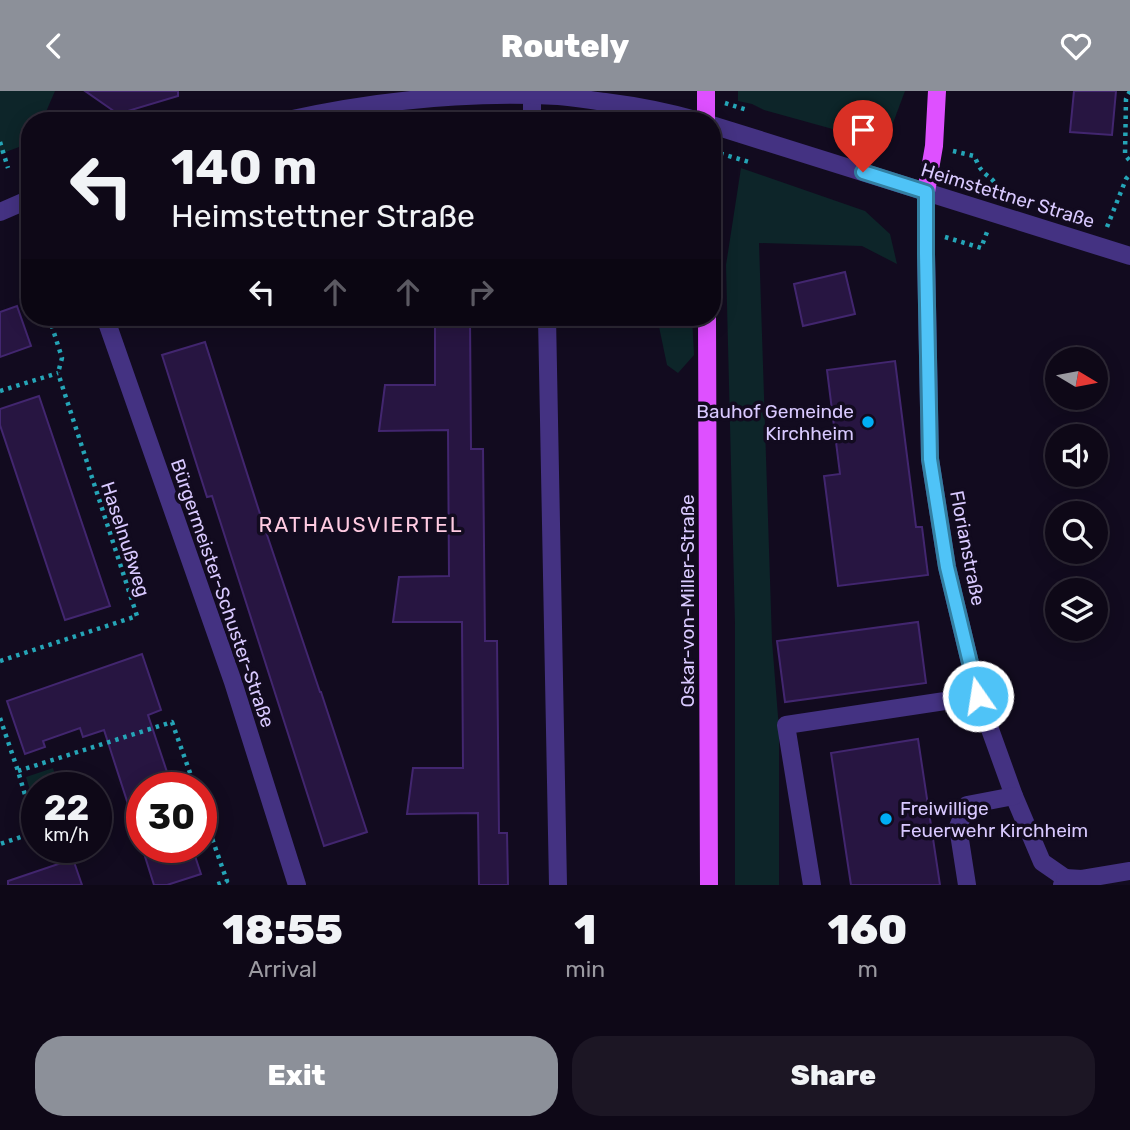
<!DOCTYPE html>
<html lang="en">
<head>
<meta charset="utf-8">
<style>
  body { margin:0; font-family:Rubik,sans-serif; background:#1c1624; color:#f1f3f6; height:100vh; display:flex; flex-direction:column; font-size:26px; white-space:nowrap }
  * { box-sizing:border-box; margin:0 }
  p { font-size:23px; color:#9b9aa1 }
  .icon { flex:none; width:38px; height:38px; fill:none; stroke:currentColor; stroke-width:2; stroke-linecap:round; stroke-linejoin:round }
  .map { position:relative; height:794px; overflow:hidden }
  .sheet { display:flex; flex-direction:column; background:#0e0817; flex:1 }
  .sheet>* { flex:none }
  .top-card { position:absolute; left:21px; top:21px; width:700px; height:214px; border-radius:28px; box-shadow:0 4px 18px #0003,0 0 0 2px #2e2936; background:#0e0817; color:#f1f3f6; overflow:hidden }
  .needle { width:46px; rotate:100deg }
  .fabs { position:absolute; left:1045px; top:256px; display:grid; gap:14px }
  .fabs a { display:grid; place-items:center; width:63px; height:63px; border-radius:50%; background:#0e0817; box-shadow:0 4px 18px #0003,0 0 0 2px #2e2936; font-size:35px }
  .speed { position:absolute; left:21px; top:681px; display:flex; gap:14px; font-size:35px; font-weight:700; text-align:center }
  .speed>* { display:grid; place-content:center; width:91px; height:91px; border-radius:50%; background:#0e0817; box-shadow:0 4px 18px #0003,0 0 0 2px #2e2936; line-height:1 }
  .speed small { font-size:18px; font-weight:400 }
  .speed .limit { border:10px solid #d22; background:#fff; color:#111 }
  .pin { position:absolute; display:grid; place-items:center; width:60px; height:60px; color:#fff; margin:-72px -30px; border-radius:50% 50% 50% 0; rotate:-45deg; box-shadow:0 0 7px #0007 }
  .pin .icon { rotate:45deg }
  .me { position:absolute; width:77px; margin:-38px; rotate:347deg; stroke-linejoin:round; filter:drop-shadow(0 0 5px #0008) }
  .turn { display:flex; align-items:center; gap:24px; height:147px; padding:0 35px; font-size:32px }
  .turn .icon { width:91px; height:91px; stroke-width:2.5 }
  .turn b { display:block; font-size:49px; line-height:60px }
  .lanes { display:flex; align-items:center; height:66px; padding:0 35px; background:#0003; justify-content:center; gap:35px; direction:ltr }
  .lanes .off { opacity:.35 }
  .eta { display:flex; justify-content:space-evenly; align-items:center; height:119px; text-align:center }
  .eta b { font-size:42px; font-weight:800; line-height:49px }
  .primary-button { display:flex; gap:14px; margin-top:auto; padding:14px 35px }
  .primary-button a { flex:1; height:80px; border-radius:28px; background:#8c9099; color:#fff; font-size:28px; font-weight:800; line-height:80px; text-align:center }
  .primary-button a+a { background:#1c1624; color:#f1f3f6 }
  header { display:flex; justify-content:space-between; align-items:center; height:91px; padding:0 35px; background:#8c9099; color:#fff; font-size:32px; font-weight:800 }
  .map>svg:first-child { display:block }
  .green { fill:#0d2529 }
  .building { fill:#271541; stroke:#42266f; stroke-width:2 }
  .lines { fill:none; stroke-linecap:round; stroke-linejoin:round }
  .path { stroke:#25a5b7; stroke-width:4.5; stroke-dasharray:3.5 5; stroke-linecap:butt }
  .minor { stroke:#443282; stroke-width:18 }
  .major { stroke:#de50ff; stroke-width:18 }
  .route-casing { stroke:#337fa1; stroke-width:18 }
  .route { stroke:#4fc3f7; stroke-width:12 }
  .poi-dot { fill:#00aef4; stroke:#120b1f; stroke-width:2.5 }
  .labels { text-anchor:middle; stroke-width:7; stroke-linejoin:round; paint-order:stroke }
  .street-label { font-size:19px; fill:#d9c9ff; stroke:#120b1f }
  .poi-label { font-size:19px; fill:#d9c9ff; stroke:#120b1f; text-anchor:end }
  .neighbourhood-label { font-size:21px; letter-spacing:2px; fill:#ffcbe2; stroke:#120b1f }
</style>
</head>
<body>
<header><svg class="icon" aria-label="back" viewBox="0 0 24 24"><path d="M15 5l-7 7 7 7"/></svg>Routely<svg class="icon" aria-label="heart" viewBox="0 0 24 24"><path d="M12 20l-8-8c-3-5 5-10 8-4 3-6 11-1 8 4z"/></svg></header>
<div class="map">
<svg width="1130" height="794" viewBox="0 0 1130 794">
  <rect width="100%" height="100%" fill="#120b1f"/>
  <g class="green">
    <polygon points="0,0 55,0 42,30 30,30 30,52 0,63"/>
    <polygon points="738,0 905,0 890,40 847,42 764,19 752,13 738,10"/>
    <polygon points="741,77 865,120 890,143 897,173 862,155 759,152 772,550 779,638 779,794 735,794 735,533 726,174"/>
    <polygon points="657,226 692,226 694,264 678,282 667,274"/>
    <polygon points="53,677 58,696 37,696 37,722 26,686"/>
  </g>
  <g class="building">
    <polygon points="85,0 178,0 178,5 118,23"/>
    <polygon points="1074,0 1116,0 1112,44 1070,41"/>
    <polygon points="845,181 855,223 803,235 794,193"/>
    <polygon points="17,215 31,255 0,266 0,221"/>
    <polygon points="435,226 470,226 471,358 483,358 485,550 497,550 499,742 507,742 508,794 479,794 478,722 407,723 413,677 463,677 462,531 393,531 399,486 449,485 448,339 379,340 385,294 435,294"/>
    <polygon points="205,251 261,426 320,601 321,601 367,741 324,755 212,405 207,406 162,264"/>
    <polygon points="895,270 916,436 922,436 928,484 838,495 824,385 840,383 827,279"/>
    <polygon points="39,305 110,515 65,529 0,334 0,318"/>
    <polygon points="918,531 926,592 785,611 777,550"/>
    <polygon points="142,563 161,619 148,624 172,696 142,696 142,744 138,744 104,639 83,646 80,637 43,650 45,656 25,663 7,610"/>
    <polygon points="918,648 940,794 851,794 831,662"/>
    <polygon points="142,756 192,756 201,783 167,794 154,794"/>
    <polygon points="73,768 82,794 8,794 8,790"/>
  </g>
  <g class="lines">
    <g class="path">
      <polyline points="1130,0 1126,8 1125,64 1130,70"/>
      <polyline points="725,12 747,19"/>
      <polyline points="0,51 8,77"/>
      <polyline points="712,60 749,71"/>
      <path d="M953 60 974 65C975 66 979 76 980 77 989 89 996 86 998 103"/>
      <polyline points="28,136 30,146"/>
      <polyline points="1107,136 1126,88 1130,83"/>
      <polyline points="945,146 981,157 987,141"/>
      <polyline points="49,226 62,267 58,282"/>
      <polyline points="0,300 58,282"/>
      <polyline points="0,570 137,525 58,282"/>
      <polyline points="0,627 18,680 36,741 0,753"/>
      <polyline points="18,680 172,631 195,696"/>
      <polyline points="201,716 227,790 215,794"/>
    </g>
    <g class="minor">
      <polyline points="532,3 532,30"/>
      <path d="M283 30C373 10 465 0 558 5 573 6 589 9 605 11 637 15 668 21 699 30"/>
      <polyline points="712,34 1130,165"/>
      <polyline points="926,101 926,163 930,368 947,476 978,605 1014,705 1042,771 1065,787 1062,794"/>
      <polyline points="0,121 30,108"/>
      <polyline points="105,226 233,591 297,794"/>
      <polyline points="547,226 558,794"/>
      <polyline points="1065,787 1082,788 1130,780"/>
      <polyline points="812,794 786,634 978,605"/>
      <polyline points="967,794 958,736 967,714 1014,705"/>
    </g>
    <g class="major">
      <polyline points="706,0 706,30"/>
      <polyline points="926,101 934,55 937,0"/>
      <polyline points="707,226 709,794"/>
    </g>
  </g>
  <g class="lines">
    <defs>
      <polyline id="route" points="863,81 926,101 926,163 930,368 947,476 978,605"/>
    </defs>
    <use href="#route" class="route-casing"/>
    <use href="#route" class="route"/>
  </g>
  <g class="poi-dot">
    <circle cx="868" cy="331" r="7"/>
    <circle cx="886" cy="728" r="7"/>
  </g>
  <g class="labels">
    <g class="street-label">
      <text transform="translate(1008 104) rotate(17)" y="7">Heimstettner Straße</text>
      <text transform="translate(126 448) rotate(72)" y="7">Haselnußweg</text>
      <text transform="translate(968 457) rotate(79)" y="7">Florianstraße</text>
      <text transform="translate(223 502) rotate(71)" y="7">Bürgermeister-Schuster-Straße</text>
      <text transform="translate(687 510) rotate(-90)" y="7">Oskar-von-Miller-Straße</text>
    </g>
    <g class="poi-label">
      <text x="854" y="327">Bauhof Gemeinde<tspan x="854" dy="22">Kirchheim</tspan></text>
      <text x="900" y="724" text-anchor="start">Freiwillige<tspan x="900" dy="22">Feuerwehr Kirchheim</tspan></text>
    </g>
    <g class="neighbourhood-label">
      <text x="361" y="441">RATHAUSVIERTEL</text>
    </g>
  </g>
</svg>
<div class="fabs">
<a><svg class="needle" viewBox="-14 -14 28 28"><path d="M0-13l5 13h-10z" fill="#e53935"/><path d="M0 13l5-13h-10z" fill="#9b9aa1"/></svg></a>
<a><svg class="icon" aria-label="sound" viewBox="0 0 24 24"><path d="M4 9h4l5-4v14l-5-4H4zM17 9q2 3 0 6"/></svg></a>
<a><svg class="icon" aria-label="search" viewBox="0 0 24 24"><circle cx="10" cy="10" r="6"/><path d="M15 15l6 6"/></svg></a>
<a><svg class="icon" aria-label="layers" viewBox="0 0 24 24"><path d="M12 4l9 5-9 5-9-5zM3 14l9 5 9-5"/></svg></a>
</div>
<div class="speed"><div>22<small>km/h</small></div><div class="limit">30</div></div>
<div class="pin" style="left:863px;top:81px;background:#d93025"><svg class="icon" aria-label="arrive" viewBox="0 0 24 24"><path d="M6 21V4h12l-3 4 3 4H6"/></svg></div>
<svg class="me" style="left:978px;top:605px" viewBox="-20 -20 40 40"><circle r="17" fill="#4fc3f7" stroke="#fff" stroke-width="3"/><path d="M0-11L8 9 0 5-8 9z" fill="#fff"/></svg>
<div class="top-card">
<div class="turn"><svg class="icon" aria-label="left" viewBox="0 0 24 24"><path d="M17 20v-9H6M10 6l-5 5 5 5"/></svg><div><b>140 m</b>Heimstettner Straße</div></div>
<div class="lanes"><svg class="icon" aria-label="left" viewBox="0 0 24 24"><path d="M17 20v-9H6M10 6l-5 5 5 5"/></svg><svg class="icon off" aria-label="ahead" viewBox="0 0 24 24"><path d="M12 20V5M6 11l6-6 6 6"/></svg><svg class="icon off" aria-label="ahead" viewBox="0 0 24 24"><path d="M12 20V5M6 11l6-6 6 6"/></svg><svg class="icon off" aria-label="right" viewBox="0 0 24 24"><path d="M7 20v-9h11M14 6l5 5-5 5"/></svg></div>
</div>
</div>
<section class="sheet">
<div class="eta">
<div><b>18:55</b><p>Arrival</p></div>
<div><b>1</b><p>min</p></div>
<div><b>160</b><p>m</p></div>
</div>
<div class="primary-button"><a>Exit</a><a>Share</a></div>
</section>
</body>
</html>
